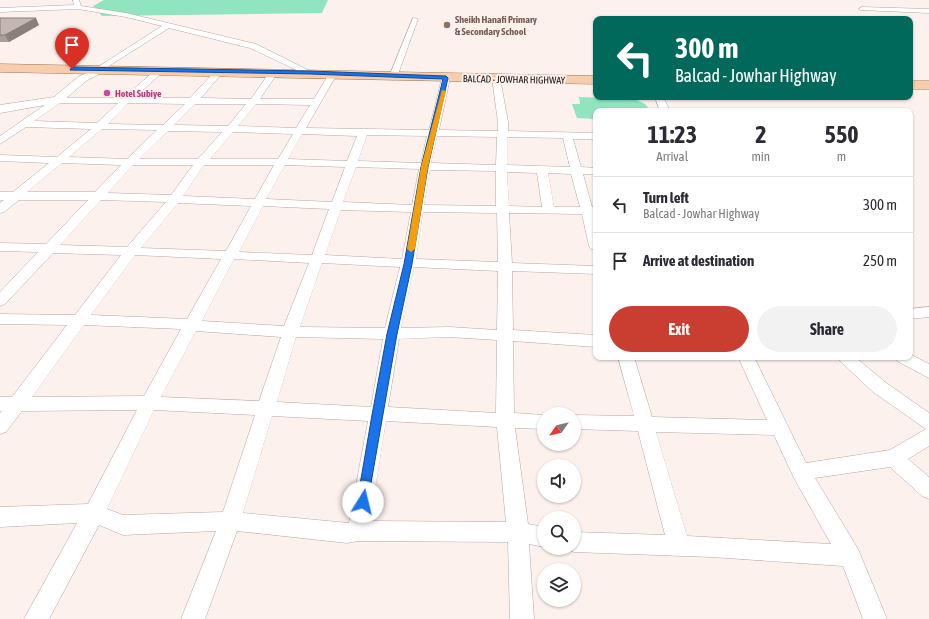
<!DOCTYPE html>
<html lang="en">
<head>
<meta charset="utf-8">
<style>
  body { margin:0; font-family:"Asap Condensed",sans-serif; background:#f2f2f3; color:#2b2b33; height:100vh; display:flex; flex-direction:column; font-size:15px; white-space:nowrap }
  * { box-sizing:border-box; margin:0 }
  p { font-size:13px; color:#7c7c81 }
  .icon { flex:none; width:22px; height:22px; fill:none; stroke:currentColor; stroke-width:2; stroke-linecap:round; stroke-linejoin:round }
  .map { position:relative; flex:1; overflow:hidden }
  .panel { position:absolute; left:593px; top:108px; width:320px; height:252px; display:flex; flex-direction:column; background:#fff; border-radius:8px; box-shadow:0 1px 3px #0004 }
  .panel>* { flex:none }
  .top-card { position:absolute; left:593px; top:16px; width:320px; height:84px; border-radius:8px; box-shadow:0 1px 3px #0004; background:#00695c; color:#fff; overflow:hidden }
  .needle { width:26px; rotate:236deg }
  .tools { position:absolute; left:537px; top:407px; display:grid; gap:8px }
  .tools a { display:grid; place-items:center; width:44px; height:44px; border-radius:50%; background:#fff; box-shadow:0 1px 3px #0004; font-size:20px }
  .pin { position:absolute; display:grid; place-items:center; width:34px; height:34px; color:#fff; margin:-41px -17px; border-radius:50% 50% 50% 0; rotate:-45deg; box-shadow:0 0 4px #0007 }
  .pin .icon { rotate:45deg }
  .me { position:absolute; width:44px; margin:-22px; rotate:9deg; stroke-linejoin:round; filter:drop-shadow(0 0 3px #0008) }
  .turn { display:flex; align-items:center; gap:14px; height:84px; padding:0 16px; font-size:18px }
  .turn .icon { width:52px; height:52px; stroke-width:2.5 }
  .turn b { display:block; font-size:28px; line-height:34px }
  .eta { display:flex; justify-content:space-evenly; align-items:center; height:68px; text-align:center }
  .eta b { font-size:24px; font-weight:700; line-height:28px }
  .cta { display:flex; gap:8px; margin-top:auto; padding:8px 16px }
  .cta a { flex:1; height:46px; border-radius:24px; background:#ca3d31; color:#fff; font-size:16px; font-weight:700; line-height:46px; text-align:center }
  .cta a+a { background:#f2f2f3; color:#2b2b33 }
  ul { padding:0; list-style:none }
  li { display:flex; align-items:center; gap:12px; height:56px; padding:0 16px; border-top:1px solid #e1e1e2 }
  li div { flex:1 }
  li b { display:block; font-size:15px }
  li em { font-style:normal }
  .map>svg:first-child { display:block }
  .green { fill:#90e5bf }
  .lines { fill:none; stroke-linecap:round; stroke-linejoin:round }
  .minor-casing { stroke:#b6a8a3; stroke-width:1 }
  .tertiary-casing { stroke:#b6a8a3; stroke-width:1 }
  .primary-casing { stroke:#a37653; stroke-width:1 }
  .minor { fill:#fff; fill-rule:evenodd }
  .tertiary { fill:#fff; fill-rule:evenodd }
  .primary { fill:#f6ceae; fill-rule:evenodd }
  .wall { fill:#a99d97 }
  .shaded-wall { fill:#897f7b }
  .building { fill:#c4b6b0; stroke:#897f7b }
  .route { fill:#1a73e8; stroke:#114b97 }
  .slow { fill:#f59e0b }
  .education-dot { fill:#8d6e63; stroke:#fdf1ed; stroke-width:1.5 }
  .hotel-dot { fill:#d1479c; stroke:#fdf1ed; stroke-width:1.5 }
  .labels { text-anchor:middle; stroke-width:4; stroke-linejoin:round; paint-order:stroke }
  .far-education-label { font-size:10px; font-weight:bold; fill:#785e54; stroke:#fdf1ed; text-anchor:start }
  .far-street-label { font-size:10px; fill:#14100e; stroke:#fdf1ed }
  .far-hotel-label { font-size:10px; font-weight:bold; fill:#b23c85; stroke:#fdf1ed; text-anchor:start }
</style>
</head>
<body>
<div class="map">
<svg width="929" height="619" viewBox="0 0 929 619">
  <rect width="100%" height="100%" fill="#fdf1ed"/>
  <g class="green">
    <polygon points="104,0 328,0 322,13 102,16 93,6"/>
    <polygon points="579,97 635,99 645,104 651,111 596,111 595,124 595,119 577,118 572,104 580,104"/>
  </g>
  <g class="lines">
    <defs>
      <g id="minor">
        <polygon points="73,0 79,0 81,6 126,13 256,44 314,73 310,75 307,75 250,48 169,28 101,71 98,71 98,67 162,26 126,17 78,9 0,12 0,8 74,5"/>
        <polygon points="862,7 929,9 929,13 860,10 859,9"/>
        <polygon points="413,18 418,19 397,77 393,80 390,79 389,77"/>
        <path d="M158 68H164L165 70 134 98H190L217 69H220L224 71 201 98 251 99 271 70H274L278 72 260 99H314L330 72H336L337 74 306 128 429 130 442 78 446 75 450 78 439 130 498 131V122L492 78 496 75 500 78 508 122V131L596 133V139H573L581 167 596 168V174H583L592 207H596V215H594L596 222V250L591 249 589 246 582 214 509 213 512 263 596 266V274L512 271 513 330 596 335V347L513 341 514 413 544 415V429L515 428 528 524 544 527V547L529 544 534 619H510L508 542 358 541 347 543 237 531 205 619H181L216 531 123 535 99 525 49 619H24L77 523 0 527V507L88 504 137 410 22 411 6 432 0 434V413L2 411H0V397H12L67 325 0 324V314L75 315 121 255 53 253 5 304 0 306V292L38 252 0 251V243L46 244 88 200H19L4 212 0 213V203L4 200H0V192H13L49 163 0 161V155L57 157 91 129 26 127 0 144V136L55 98H123ZM60 103H118L97 123 34 121ZM128 103 185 104 163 125 108 124ZM195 104H246L228 126 174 125ZM256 104 310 105 296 128 238 126ZM102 129 157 130 127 159 69 157ZM168 131 222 132 198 159H139ZM233 132 293 134 278 159H210ZM302 134 357 136 347 161 288 159ZM367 135 427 136 421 163 358 161ZM437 136 497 137 496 165 431 163ZM507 137 563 138 570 167 507 165ZM62 163 121 165 95 192H27ZM133 165H193L171 195 108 193ZM204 165H274L255 199 183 196ZM285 165 345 167 332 202 266 199ZM356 167 419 169 412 205 343 202ZM430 170 496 171V206L424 205ZM507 172 537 173 542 207 509 206ZM548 173 571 174 580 207H554ZM101 200 166 202 127 247 60 245ZM178 203 251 206 226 251 141 248ZM263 206 329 209 312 255 239 252ZM341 210 411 212 402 259 325 255ZM423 212 497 213 498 262 416 259ZM135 255 221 259 187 319 91 315ZM234 259 309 263 284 326 202 321ZM322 263 400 267 385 328 300 327ZM414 267 498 271 497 330 449 327 401 328ZM84 325 181 329 144 396 32 397ZM196 331 281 337 259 401 161 397ZM296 337 383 339 371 407 277 402ZM449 337 497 340 496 413 388 407 399 339ZM154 410 255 415 223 512 123 515 107 509ZM272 416 368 421 349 523 243 513ZM386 421 497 427 506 522 370 521Z"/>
        <polygon points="655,97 663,97 670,111 660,111"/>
        <polygon points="929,307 929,317 910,319 910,309"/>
        <polygon points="910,354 929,364 929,378 897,361 895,357 910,357"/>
        <path d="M618 357H634L652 417 767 420 738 357H754L806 463 890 450 926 429 873 392 836 357H855L885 382 929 413V446L908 459 929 477V499L922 496 890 467 815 478 858 549 887 619H863L843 566 711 557 574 552 566 549 574 548V532L665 535 638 431 574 429V415L634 416ZM656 432 774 435 794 478 831 544 687 536Z"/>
      </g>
      <polygon id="tertiary" points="101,66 105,67 106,69 105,71 86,81 62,102 0,113 0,105 54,97 78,77"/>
      <g id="primary">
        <polygon points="0,64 596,76 596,84 0,72"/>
        <rect x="910" y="81" width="19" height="8"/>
      </g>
    </defs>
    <use href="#minor" class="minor-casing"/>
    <use href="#tertiary" class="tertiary-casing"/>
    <use href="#primary" class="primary-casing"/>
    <use href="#minor" class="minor"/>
    <use href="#tertiary" class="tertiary"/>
    <use href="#primary" class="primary"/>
  </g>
  <polygon class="wall" points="0,18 39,25 9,42 0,42"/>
  <polygon class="shaded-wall" points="36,18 39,25 9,42 5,35"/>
  <polygon class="building" points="0,18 36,18 5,35 0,35"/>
  <polygon class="route" points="72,67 310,71 446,76 448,78 428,167 412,264 397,334 367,506 363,507 358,506 357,502 372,415 387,334 404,264 421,167 443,79 310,74 70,70"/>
  <polygon class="slow" points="442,90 446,91 428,167 415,249 411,252 407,249 421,167"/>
  <circle class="education-dot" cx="447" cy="25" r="4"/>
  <circle class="hotel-dot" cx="107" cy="93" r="4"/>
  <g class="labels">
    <g class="far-education-label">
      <text x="455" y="23">Sheikh Hanafi Primary<tspan x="455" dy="12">&amp; Secondary School</tspan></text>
    </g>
    <g class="far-street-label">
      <text transform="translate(514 79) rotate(1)" y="4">BALCAD - JOWHAR HIGHWAY</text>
    </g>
    <g class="far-hotel-label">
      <text x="115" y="97">Hotel Subiye</text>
    </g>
  </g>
</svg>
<div class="tools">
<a><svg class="needle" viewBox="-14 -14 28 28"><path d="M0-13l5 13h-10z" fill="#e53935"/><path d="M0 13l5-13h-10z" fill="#7c7c81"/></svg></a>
<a><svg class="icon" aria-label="sound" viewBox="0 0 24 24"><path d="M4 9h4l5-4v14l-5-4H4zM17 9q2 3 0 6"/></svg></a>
<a><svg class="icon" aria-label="search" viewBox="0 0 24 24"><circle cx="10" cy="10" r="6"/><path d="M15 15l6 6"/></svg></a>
<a><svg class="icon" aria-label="layers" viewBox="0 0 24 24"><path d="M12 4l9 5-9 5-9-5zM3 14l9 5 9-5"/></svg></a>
</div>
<div class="pin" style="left:72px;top:69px;background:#d93025"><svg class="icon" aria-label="arrive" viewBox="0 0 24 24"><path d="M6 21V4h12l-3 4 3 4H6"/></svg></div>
<svg class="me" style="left:363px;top:502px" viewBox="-20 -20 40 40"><circle r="19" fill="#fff"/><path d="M0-13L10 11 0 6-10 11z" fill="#1a73e8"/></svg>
<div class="top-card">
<div class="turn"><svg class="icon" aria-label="left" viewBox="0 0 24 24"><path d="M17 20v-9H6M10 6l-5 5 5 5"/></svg><div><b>300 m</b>Balcad - Jowhar Highway</div></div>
</div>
<section class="panel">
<div class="eta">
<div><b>11:23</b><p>Arrival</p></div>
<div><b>2</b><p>min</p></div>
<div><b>550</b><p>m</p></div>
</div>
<ul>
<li><svg class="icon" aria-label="left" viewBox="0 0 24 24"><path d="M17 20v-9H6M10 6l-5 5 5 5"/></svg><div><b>Turn left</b><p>Balcad - Jowhar Highway</p></div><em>300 m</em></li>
<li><svg class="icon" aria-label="arrive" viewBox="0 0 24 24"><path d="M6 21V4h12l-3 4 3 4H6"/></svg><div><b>Arrive at destination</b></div><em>250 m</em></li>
</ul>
<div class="cta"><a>Exit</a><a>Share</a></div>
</section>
</div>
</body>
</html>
